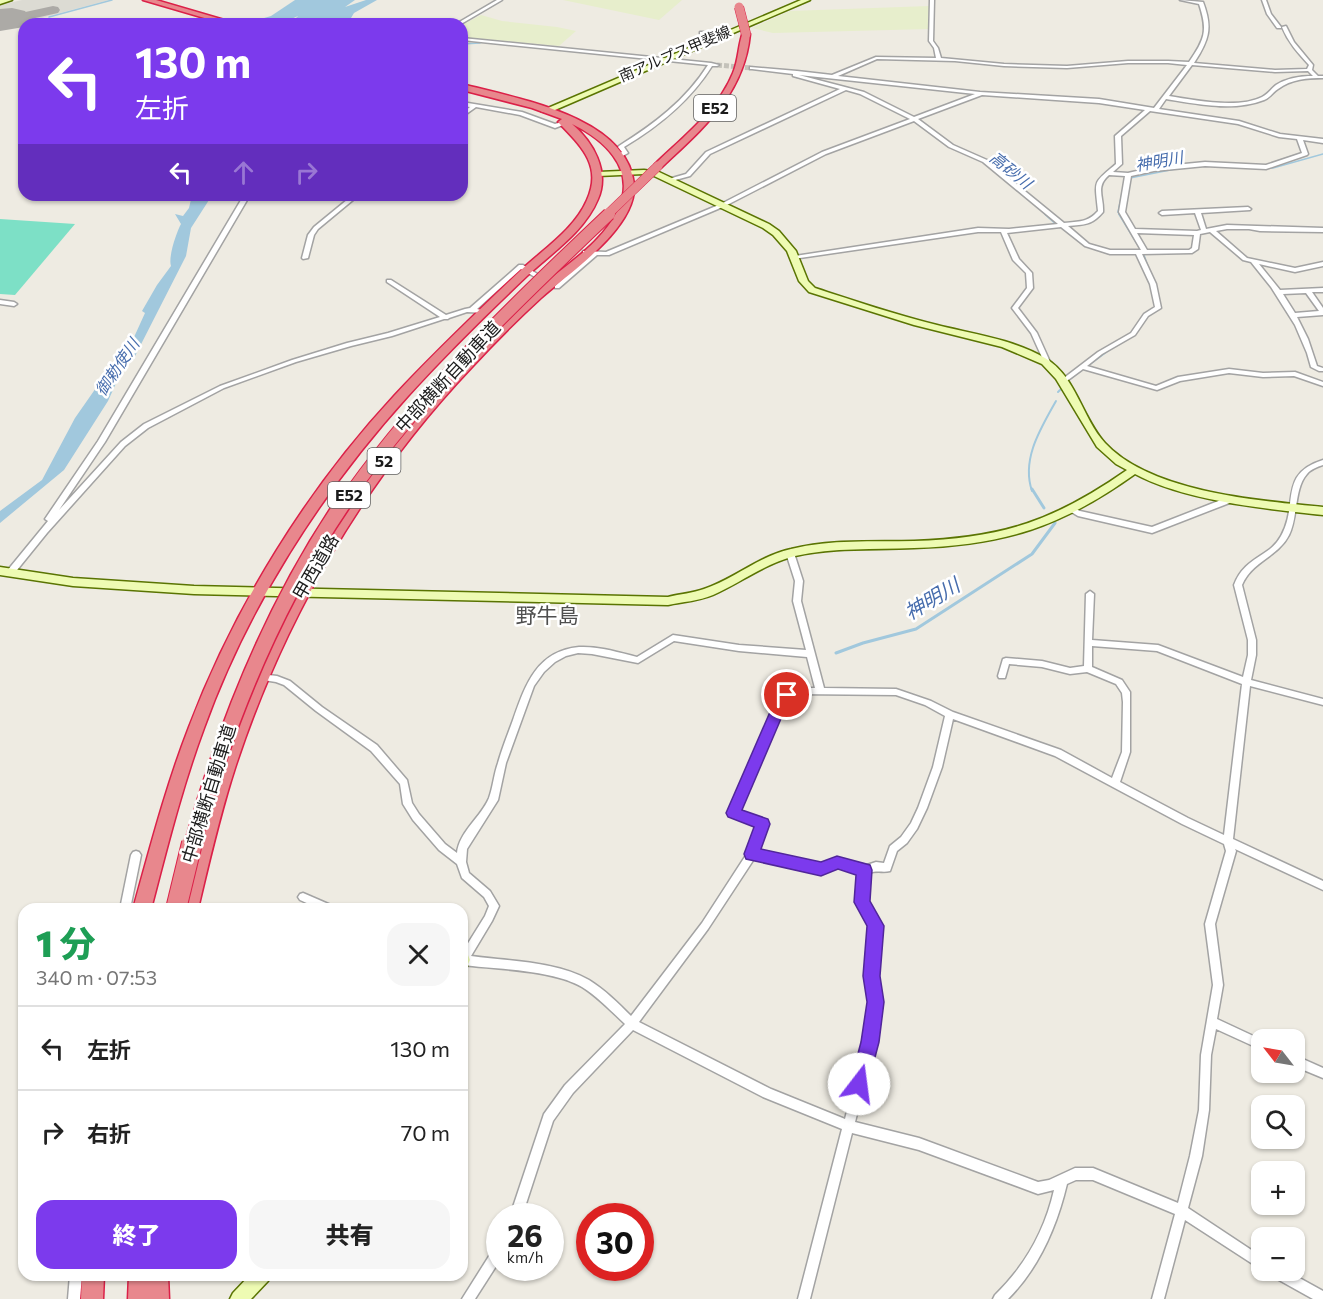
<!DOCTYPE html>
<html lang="ja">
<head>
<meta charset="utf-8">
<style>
  body { margin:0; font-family:Commissioner,"Noto Sans JP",sans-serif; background:#f6f6f6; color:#222; height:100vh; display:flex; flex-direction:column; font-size:22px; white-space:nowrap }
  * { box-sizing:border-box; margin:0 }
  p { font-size:20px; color:#767676 }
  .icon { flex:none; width:33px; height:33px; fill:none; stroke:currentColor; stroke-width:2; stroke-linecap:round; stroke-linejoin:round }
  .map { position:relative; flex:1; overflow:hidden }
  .panel { position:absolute; left:18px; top:903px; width:450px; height:378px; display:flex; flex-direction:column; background:#fff; border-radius:18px; box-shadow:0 2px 4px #0004 }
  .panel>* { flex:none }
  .hud { position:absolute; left:18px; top:18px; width:450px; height:183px; border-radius:18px; box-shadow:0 2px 4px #0004; background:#7c3aed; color:#fff; overflow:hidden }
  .needle { width:39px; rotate:301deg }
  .controls { position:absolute; left:1251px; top:1029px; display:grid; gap:12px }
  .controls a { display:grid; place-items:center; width:54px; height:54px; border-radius:12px; background:#fff; box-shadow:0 2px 4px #0004; font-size:30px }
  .speed { position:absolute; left:486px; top:1203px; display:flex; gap:12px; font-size:30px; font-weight:700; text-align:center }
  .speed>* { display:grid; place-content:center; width:78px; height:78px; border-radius:50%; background:#fff; box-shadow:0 2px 4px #0004; line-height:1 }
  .speed small { font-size:15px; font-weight:400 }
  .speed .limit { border:9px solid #d22; background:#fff; color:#111 }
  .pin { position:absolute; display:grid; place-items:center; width:51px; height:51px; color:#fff; margin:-26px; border:3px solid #fff; border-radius:50%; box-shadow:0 2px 6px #0007 }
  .me { position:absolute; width:66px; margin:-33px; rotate:15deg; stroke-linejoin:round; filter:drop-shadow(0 0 4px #0008) }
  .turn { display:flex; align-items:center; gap:21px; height:126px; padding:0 18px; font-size:27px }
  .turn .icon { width:78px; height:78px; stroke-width:2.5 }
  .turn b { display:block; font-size:42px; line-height:51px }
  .lanes { display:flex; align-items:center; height:57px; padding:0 18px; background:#0003; justify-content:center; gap:30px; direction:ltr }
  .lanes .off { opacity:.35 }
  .round { display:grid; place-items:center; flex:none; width:63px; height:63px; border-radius:18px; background:#f6f6f6 }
  .head { display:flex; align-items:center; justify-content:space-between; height:102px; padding:0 18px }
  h1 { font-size:36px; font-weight:800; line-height:45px; color:#1e9e55 }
  .primary-button { display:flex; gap:12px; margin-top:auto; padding:12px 18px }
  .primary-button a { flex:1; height:69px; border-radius:18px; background:#7c3aed; color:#fff; font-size:24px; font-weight:800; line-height:69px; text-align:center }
  .primary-button a+a { background:#f6f6f6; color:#222 }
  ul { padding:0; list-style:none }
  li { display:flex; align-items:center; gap:18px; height:84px; padding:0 18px; border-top:2px solid #e0e0e0 }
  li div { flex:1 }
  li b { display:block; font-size:22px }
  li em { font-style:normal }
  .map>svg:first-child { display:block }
  .airport { fill:#dcdbd3 }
  .farmland { fill:#e7eecc }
  .pitch { fill:#7de0c6 }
  .water { fill:#a1c8dd }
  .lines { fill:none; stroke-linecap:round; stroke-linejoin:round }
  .stream-far2 { stroke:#a1c8dd; stroke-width:1.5 }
  .stream-far1 { stroke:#a1c8dd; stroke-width:2 }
  .stream { stroke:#a1c8dd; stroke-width:3 }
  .taxiway { fill:#acaaa6; fill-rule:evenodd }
  .runway { fill:#acaaa6; fill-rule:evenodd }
  .street-tunnel { stroke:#c4c2ba; stroke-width:5; stroke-dasharray:5 2; stroke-linecap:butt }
  .street-casing { stroke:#a3a3a3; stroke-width:3 }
  .secondary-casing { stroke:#5a7402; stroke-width:3 }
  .highway-casing { stroke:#db2048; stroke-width:3 }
  .street { fill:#fff; fill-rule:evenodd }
  .secondary { fill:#eefbb3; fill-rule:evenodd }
  .highway { fill:#e8878d; fill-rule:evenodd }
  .highway-bridge-far3-casing { stroke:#db2048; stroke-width:10; stroke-linecap:butt }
  .highway-bridge-far2-casing { stroke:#db2048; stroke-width:14; stroke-linecap:butt }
  .highway-bridge-far1-casing { stroke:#db2048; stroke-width:18; stroke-linecap:butt }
  .highway-bridge-casing { stroke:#db2048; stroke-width:22; stroke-linecap:butt }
  .highway-bridge-far3 { stroke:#e8878d; stroke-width:9 }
  .highway-bridge-far2 { stroke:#e8878d; stroke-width:12 }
  .highway-bridge-far1 { stroke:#e8878d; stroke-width:15 }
  .highway-bridge { stroke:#e8878d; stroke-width:20 }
  .route { fill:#7c3aed; stroke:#51269a; stroke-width:1.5 }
  .labels { text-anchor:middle; stroke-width:5; stroke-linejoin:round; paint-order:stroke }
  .far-street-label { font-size:15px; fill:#1c1c1c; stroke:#fff }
  .shield { fill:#fff; stroke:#606060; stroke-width:1.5 }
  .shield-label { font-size:16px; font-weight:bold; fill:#1c1c1c }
  .far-water-label { font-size:16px; font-style:italic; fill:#476dad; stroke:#fff }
  .street-label { font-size:18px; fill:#1c1c1c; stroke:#fff }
  .water-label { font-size:20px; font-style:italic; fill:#476dad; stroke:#fff }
  .quarter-label { font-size:21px; fill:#4f4f4f; stroke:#fff }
</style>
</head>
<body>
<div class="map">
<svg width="1323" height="1299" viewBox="0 0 1323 1299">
  <rect width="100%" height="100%" fill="#eeebe2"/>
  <polygon class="airport" points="22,0 109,0 0,29 0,5"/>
  <g class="farmland">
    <polygon points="563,0 682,0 659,20"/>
    <polygon points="929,6 930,29 773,33 752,28 790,11"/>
    <polygon points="481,15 502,21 557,27 576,31 559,46 462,37 462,25"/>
  </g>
  <polygon class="pitch" points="0,219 75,224 15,295 0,294"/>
  <g class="water">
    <polygon points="295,0 355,0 345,7 366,0 377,0 354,13 351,18 320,24 290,24 298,16 280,24 247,23 271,16"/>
    <path d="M192 195H209V200L191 228 186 256 133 360 122 370 108 401 64 470 0 523V511L42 480 75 418 112 365 125 357 145 313 142 311 157 285 171 266C168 258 176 233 181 224L175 214 183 216 189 208Z"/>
  </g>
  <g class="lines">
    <g class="stream-far2">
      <polyline points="49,17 112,0"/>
      <polyline points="462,44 480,43"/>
      <polyline points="795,77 808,80"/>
      <polyline points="1234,167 1273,168 1323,154"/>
      <polyline points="1042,211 1046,215"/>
      <polyline points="1120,215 1118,212 1125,179 1180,168"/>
    </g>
    <g class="stream-far1">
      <polyline points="1045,214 1056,224"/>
      <polyline points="1119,214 1143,253 1148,267"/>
      <polyline points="1061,227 1074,237"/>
      <polyline points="1084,245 1110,254 1121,254"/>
      <polyline points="1086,367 1113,347"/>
      <polyline points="1066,382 1083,369"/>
      <polyline points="1058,392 1061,389"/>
      <path d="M1032 491C1021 459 1041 428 1056 401"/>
    </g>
    <g class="stream">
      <polyline points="1032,489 1044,508"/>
      <polyline points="836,653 863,643 916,629 1032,554 1055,523"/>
    </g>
    <polygon class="taxiway" points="53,6 58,7 60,10 58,13 12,23 5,19 7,16"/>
    <polygon class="runway" points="12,8 25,11 31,19 27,24 24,24 24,27 0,31 0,9"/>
    <polyline class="street-tunnel" points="717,65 752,68"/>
    <defs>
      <g id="street">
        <polygon points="497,0 502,0 461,24 456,24"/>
        <path d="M930 0H934L933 41 938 48 941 58 1004 64 1067 66 1128 61H1168L1189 62C1205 39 1208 31 1199 4L1180 0 1203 2C1213 28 1209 40 1194 63L1275 70 1307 69 1309 65C1298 53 1288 42 1282 27L1286 26 1294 42 1313 65 1312 70 1318 76H1323V78C1308 78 1291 79 1278 89 1273 92 1270 98 1264 100 1233 112 1197 104 1166 99L1159 109 1239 121 1280 134 1323 139V143L1303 140 1308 154 1307 155 1266 169 1205 166 1154 171 1131 176 1125 212 1135 229 1197 231 1201 230 1195 213 1162 215 1159 213 1162 211 1248 207 1251 209 1250 210 1201 213 1206 229 1227 225 1323 228V232L1260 231 1249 229H1227L1216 231 1247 258 1295 268 1323 262V266L1295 272 1259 264 1280 290 1323 288V292H1312L1323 308V315L1297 317 1308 339 1317 366 1323 368V371H1319L1311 367 1307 353 1295 325 1271 287 1251 262 1243 260 1210 232 1200 234 1198 249 1192 253 1142 254 1156 284 1161 308 1148 316 1135 335 1102 354 1087 366 1156 386 1178 377 1229 369 1263 373 1295 372 1323 382V386L1294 376 1263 377 1229 373 1180 381 1157 390 1083 369 1064 383H1060V381L1098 352 1131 333 1144 314 1155 307 1150 284 1136 254H1110L1085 246 1061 227 1007 233 1019 259 1032 273 1033 288 1018 308 1037 333 1051 364 1048 366 1045 364 1031 333 1012 308 1027 288 1026 273 1013 260 1001 232H978L793 259 792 258 795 256 978 228 1009 229 1058 224 983 162 949 147 914 121 826 154 725 206 609 255H597L559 288H555V286L591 254 583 253V251L606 252 721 204 822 152 910 119 860 94 846 90 710 154 690 176 668 182 665 180 686 174 706 152 840 89 793 76V74L752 69H750V67L797 71 832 75 876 57 936 58 934 48 929 41ZM877 59 955 61 1004 66 1067 68 1128 63H1168L1187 65 1154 108 1099 99 980 92 838 76ZM1192 65 1275 72 1308 71 1313 76C1300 76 1287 78 1276 85 1271 89 1268 94 1262 97 1238 109 1194 100 1169 96ZM799 75 975 94 914 117 864 92ZM982 95 1099 103 1145 110 1115 136 1116 164C1092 184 1095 180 1098 211 1087 223 1079 221 1064 223L987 160 953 145 918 119ZM1150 111 1238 124 1279 137 1297 139 1302 153 1266 165 1205 162 1154 167 1128 173 1113 172 1122 164 1121 136ZM1109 175 1125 176 1119 212 1141 250H1110L1089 244 1068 226C1085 224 1091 226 1103 212 1104 197 1095 187 1109 175ZM1137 233 1194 235 1192 248 1189 250H1147ZM1306 293 1319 311 1295 313 1283 294Z"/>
        <polygon points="1262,0 1266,0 1271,14 1281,27 1281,28 1277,28 1267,14"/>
        <polygon points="700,32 704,32 715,38 711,39 700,34"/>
        <path d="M462 38 711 63 719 65 717 66H712C690 101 659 126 624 147L628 153 619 158 616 156 622 152 618 147 619 146C654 124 685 101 708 65L462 40Z"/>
        <polygon points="462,102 522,112 555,124 565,121 568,123 555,128 520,115 476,107 462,117 462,113 470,107 462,106"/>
        <polygon points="244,195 250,195 105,442 59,510 121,442 144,424 220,386 292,360 347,343 388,333 440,317 387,282 387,280 391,280 446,315 465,309 470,308 519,265 523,265 547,280 546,281 542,281 521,269 477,309 486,311 486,313 467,312 449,318 448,319 444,319 392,336 351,346 296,362 224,388 148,428 125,446 47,533 13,575 7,575 6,573 7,571 48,521 45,519 98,441"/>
        <polygon points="353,195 359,195 318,229 314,235 308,258 303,259 302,258 308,235 314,227"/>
        <polygon points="0,300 14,302 17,304 14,306 0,304"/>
        <path d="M1323 460V465C1317 467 1311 469 1307 474 1294 488 1298 518 1289 535 1278 557 1251 562 1242 585L1256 640V655L1251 680 1323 699V705L1250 686 1233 839 1323 881V890L1235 849 1236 851 1215 924 1223 985 1217 1019 1262 1040V1050L1216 1029 1211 1055 1209 1110 1202 1156 1188 1208 1262 1257V1270L1185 1220 1164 1299H1152L1175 1214 1093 1180H1076L1067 1184C1057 1226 1039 1268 1008 1299H993L995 1295C1025 1266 1045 1230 1054 1190L1038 1194 919 1150 852 1133 810 1299H798L842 1129 763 1097 633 1030 573 1093 553 1121 522 1216H510L544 1114 565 1085 625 1024C611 1011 598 997 582 987 553 970 496 969 462 965V953L485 916 489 906 484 897 462 878 457 864 439 850 413 820 403 804 400 784 371 751 316 711 284 685 276 682 257 679 256 677 257 675 260 674 277 676 290 681 322 707 377 745 407 780 412 803 419 814 445 844 457 853C459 832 481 817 489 798 493 787 494 774 498 763 502 748 508 734 513 720 525 686 536 651 579 647 598 646 618 652 637 657L673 635 739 645 806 650 793 601 795 581 786 553 790 550 794 553 803 581 801 601 824 688 896 689 931 701 953 712 1061 750 1112 778 1122 752 1123 702 1122 693 1116 684 1087 672 1070 674 1042 667 1009 664 1005 678H999L998 676 1003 659 1006 658 1042 661 1070 668 1084 666 1086 594 1090 591 1094 594 1092 640 1158 645 1243 677 1248 655V640L1234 585C1245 556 1270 557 1281 536 1299 504 1278 474 1323 460ZM674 641 739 651 807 657 815 688C796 688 789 686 777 703L728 813 730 816 757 826 748 852 702 923 631 1016C618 1003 605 990 589 980 556 961 508 961 471 956L492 921 499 906 490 891 469 873 466 862 467 849 498 800 506 763 534 686 544 672 555 662 566 656 578 653 592 654 638 663ZM1092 646 1157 651 1242 684 1224 835 1188 818 1120 782 1130 752V692L1122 680 1092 667ZM798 694 896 695 925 705 945 716 933 767 918 808 911 823 901 837 890 846 884 863 876 862 864 866 837 859 821 865 758 851 767 824 765 821 738 811 784 707 790 697ZM953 719 1055 756 1182 824 1224 844 1226 851 1205 924 1213 985 1201 1055 1199 1110 1190 1156 1178 1203 1093 1168H1075L1049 1180 1038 1182 919 1138 855 1122 875 1042 880 1002 877 976 880 926 867 902 869 873C878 870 883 873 890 871L897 851 907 843 917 829 927 808 942 767ZM754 859 821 873 837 867 859 873 857 902 870 926 867 976 870 1002 865 1042 845 1119 771 1089 639 1022 708 929Z"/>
        <polygon points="1226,498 1229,498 1233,500 1232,502 1152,533 1078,516 1068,510 1072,507 1080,511 1152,527"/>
        <polygon points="136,851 139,852 141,855 130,909 120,909 131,855 133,852"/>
        <polygon points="303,893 333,906 335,909 320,909 300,900 298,897 300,894"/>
        <polygon points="1294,1055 1323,1068 1323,1078 1294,1066"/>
        <polygon points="500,1243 500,1260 475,1299 462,1299 496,1245"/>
        <polygon points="1266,1270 1285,1270 1323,1291 1323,1299 1313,1299 1268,1274"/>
        <polygon points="70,1275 82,1275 80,1299 68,1299"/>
      </g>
      <g id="secondary">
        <polygon points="0,0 12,0 0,4"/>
        <polygon points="801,0 810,0 548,113 541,111"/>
        <path d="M644 170 659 172 769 224 779 231 796 251 808 281 815 288C855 301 896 315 937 325 973 334 1012 339 1045 358 1076 376 1082 418 1105 443 1150 492 1259 501 1323 507V515C1267 509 1185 501 1135 474 1061 527 1005 545 914 548 874 550 834 547 795 556 766 563 740 583 713 595 699 601 682 602 668 605L194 594 73 586 0 575V567L73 578 194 586 668 597C680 594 693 593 704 589 734 579 759 556 791 549 831 539 872 542 914 541 1003 538 1054 521 1127 470L1116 464 1097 447 1056 379 1042 364 1002 347 914 325 809 292 799 281 787 251 773 235 763 228 654 176 644 174 598 176 594 174 598 172Z"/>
        <polygon points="463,953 468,955 470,960 467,966 462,968"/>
        <polygon points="250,1275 271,1275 268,1281 251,1299 230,1299 233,1293"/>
      </g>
      <g id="highway">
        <polygon points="143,0 156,0 238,24 225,24"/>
        <path d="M743 32 750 34C744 95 703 128 661 168H655V164C683 137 718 110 733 73 739 59 738 45 743 32Z"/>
        <path d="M462 84C515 98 627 116 634 184 638 227 569 273 541 298 517 320 494 343 472 367 364 481 284 618 235 768 220 814 209 862 198 909H180C229 711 299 541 439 388 469 355 500 323 533 293 562 267 605 243 620 205 635 167 603 139 572 124 593 142 610 171 598 199 585 231 553 252 528 275 487 314 446 354 408 396 321 492 248 606 204 728 182 787 167 848 151 909H133C150 848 166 786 189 727 235 606 306 491 394 396 434 353 476 313 519 272 542 250 574 230 587 200 603 165 580 145 558 122L562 119 532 108 462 90Z"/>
        <polygon points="82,1275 104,1275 103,1299 81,1299"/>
        <polygon points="129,1275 168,1275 169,1299 128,1299"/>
      </g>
    </defs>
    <use href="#street" class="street-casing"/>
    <use href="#secondary" class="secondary-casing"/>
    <use href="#highway" class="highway-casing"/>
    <use href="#street" class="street"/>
    <use href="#secondary" class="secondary"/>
    <use href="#highway" class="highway"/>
    <defs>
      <g id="highway-bridge-far3">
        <polyline points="739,7 746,34"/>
        <polyline points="607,215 658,166"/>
      </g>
      <path id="highway-bridge-far2" d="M352 491C426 388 517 301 609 214"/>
      <path id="highway-bridge-far1" d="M192 845C227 719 277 596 353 489"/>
      <polyline id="highway-bridge" points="176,909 192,843"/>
    </defs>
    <use href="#highway-bridge-far3" class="highway-bridge-far3-casing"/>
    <use href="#highway-bridge-far2" class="highway-bridge-far2-casing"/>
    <use href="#highway-bridge-far1" class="highway-bridge-far1-casing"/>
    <use href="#highway-bridge" class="highway-bridge-casing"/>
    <use href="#highway-bridge-far3" class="highway-bridge-far3"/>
    <use href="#highway-bridge-far2" class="highway-bridge-far2"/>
    <use href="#highway-bridge-far1" class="highway-bridge-far1"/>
    <use href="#highway-bridge" class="highway-bridge"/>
  </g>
  <polygon class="route" points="787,690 794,695 786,707 742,810 768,819 770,824 761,849 821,862 837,856 870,865 872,870 870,901 884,926 880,976 884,1002 879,1042 868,1084 866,1090 859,1093 853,1090 850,1084 861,1042 867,1002 863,976 867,926 854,902 856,875 838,869 821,876 746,859 744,854 754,827 728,817 726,813 773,705 782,691"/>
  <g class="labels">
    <g class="far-street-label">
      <text transform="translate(675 54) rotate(-23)" y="5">南アルプス甲斐線</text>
    </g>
    <g class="shield">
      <rect x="694" y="95" width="42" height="26" rx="4.5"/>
      <rect x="367.5" y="448" width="33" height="26" rx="4.5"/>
      <rect x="328" y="482" width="42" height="26" rx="4.5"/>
    </g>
    <g class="shield-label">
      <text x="715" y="114">E52</text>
      <text x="384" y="467">52</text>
      <text x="349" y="501">E52</text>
    </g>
    <g class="far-water-label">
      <text transform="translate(1159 161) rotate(-10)" y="6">神明川</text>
      <text transform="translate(1011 170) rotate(39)" y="6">高砂川</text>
      <text transform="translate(117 367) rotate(-56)" y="6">御勅使川</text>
    </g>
    <g class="street-label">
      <text transform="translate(448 377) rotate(-47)" y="6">中部横断自動車道</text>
      <text transform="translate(316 567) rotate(-60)" y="6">甲西道路</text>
      <text transform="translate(209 794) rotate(-73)" y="6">中部横断自動車道</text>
    </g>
    <g class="water-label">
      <text transform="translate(932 599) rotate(-31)" y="7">神明川</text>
    </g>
    <g class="quarter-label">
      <text x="547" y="623">野牛島</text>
    </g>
  </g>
</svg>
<div class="controls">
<a><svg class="needle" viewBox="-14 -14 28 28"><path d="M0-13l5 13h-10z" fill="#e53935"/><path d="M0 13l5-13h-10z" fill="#767676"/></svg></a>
<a><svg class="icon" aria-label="search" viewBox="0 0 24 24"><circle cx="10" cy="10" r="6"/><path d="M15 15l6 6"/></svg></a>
<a>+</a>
<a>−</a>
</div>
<div class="speed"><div>26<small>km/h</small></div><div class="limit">30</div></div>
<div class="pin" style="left:787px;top:695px;background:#d93025"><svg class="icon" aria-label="arrive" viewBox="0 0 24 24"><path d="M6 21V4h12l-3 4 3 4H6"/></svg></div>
<svg class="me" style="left:859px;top:1084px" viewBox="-20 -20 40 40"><circle r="19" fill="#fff"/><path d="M0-13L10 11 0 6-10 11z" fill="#7c3aed"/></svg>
<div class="hud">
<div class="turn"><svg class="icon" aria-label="left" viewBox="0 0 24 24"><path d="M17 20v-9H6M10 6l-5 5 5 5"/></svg><div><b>130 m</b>左折</div></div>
<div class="lanes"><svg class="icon" aria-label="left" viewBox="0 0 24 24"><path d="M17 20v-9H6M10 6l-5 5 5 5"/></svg><svg class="icon off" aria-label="ahead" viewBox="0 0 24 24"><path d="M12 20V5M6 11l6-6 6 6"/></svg><svg class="icon off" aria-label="right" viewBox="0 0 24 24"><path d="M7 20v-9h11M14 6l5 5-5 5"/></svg></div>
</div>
<section class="panel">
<div class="head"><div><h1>1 分</h1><p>340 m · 07:53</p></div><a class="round"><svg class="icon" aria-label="close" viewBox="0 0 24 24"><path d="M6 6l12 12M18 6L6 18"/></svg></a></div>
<ul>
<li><svg class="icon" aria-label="left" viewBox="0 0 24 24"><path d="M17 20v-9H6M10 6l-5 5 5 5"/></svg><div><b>左折</b></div><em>130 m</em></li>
<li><svg class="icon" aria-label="right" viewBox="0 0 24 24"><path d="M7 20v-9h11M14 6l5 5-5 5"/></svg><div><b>右折</b></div><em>70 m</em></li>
</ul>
<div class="primary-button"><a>終了</a><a>共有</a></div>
</section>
</div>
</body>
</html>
